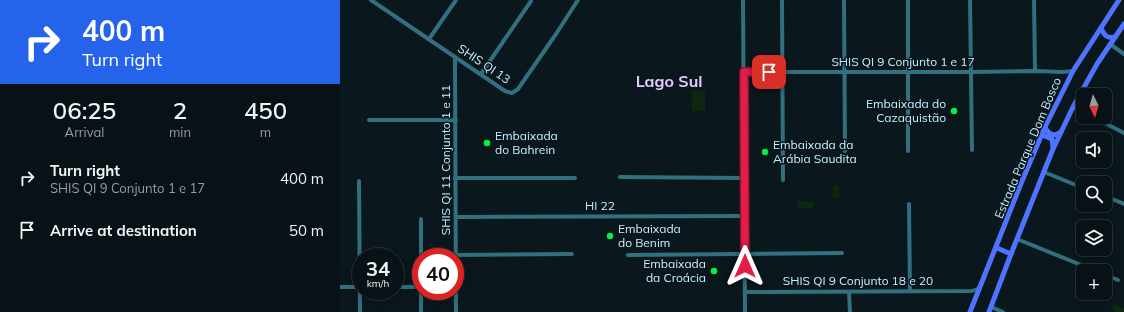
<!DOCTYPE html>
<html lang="en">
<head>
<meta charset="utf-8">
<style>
  body { margin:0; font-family:Mulish,sans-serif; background:#111a1f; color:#f1f3f6; height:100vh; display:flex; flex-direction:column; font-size:15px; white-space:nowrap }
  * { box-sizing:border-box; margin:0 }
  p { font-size:13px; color:#989da1 }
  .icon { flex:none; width:22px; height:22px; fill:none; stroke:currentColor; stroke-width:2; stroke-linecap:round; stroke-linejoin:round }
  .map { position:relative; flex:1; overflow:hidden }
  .details { display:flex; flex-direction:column; background:#081116; width:340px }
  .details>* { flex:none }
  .hud { background:#2563eb; color:#fff; overflow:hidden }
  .needle { width:26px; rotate:175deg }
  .buttons { position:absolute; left:736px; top:88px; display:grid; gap:8px }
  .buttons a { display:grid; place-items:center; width:36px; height:36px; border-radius:6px; background:#081116; box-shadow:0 2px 10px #0003,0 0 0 1px #293135; font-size:20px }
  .speed { position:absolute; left:12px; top:248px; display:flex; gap:8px; font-size:20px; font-weight:700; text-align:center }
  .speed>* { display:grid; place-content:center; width:52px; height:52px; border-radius:50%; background:#081116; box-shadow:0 2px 10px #0003,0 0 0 1px #293135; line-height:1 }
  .speed small { font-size:10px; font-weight:400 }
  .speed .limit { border:6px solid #d22; background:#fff; color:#111 }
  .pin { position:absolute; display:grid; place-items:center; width:34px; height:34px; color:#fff; margin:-17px; border-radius:8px; box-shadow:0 2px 6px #0006 }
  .me { position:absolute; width:44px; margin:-22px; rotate:0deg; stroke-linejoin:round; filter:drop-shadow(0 0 3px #0008) }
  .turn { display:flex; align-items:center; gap:14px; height:84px; padding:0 16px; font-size:18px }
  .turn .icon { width:52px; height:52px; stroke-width:2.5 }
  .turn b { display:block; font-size:28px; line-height:34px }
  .eta { display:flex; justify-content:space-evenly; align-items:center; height:68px; text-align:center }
  .eta b { font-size:24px; font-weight:600; line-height:28px }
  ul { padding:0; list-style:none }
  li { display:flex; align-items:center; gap:12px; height:52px; padding:0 16px }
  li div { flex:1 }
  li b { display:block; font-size:15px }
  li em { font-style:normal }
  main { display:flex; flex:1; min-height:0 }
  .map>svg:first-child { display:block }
  .green { fill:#0d2710 }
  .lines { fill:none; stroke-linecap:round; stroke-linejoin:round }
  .minor { stroke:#326f7f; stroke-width:4 }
  .major { stroke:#4d73ff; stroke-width:5 }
  .route-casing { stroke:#92132f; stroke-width:10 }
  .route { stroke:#e11d48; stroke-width:7 }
  .poi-dot { fill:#00f13f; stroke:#0a171d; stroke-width:1.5 }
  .labels { text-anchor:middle; stroke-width:3; stroke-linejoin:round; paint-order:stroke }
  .street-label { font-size:12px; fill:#c6efff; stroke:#0a171d }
  .poi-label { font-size:12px; fill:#c6efff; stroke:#0a171d; text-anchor:start }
  .district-label { font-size:16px; font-weight:bold; fill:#e5c8ff; stroke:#0a171d }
</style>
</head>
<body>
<main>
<section class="details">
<div class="hud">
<div class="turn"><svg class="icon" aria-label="right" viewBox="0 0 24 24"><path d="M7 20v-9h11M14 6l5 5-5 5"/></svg><div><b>400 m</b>Turn right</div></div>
</div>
<div class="eta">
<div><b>06:25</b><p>Arrival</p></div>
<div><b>2</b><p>min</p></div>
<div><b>450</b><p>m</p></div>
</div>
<ul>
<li><svg class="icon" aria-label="right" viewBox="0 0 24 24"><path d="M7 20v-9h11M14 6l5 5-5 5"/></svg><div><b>Turn right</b><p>SHIS QI 9 Conjunto 1 e 17</p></div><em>400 m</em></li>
<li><svg class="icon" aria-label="arrive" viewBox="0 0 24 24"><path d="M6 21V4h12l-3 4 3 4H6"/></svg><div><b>Arrive at destination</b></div><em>50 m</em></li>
</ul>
</section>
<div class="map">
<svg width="784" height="312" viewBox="0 0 784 312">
  <rect width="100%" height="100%" fill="#0a171d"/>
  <g class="green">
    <polygon points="351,91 365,91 365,111 352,111"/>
    <polygon points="493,186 499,186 499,198 492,198"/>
    <polygon points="458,201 474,202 473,208 458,208"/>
    <polygon points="774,304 784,308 784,312 777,312 772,310"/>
  </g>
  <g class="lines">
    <g class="minor">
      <polyline points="31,0 165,91 172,93 178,89 216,34 238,0"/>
      <polyline points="403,0 405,312"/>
      <polyline points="442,0 443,180"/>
      <polyline points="504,0 505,151"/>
      <polyline points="568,0 568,151"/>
      <polyline points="630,0 632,150"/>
      <polyline points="694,0 695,71"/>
      <polyline points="89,39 116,0"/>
      <polyline points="770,44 784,54"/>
      <polyline points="115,57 116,312"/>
      <polyline points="404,72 631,72 695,71 723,72 733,71"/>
      <polyline points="141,74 191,1"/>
      <polyline points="733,107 743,112"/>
      <polyline points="753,117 784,133"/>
      <polyline points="29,120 116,120"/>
      <polyline points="704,172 743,188"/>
      <polyline points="280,177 404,178"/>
      <polyline points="115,178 235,178"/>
      <polyline points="19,181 20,312"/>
      <polyline points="765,196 784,204"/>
      <polyline points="569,204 570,290"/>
      <polyline points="116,217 404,216"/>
      <polyline points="677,239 756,271"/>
      <polyline points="116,255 232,254"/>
      <polyline points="288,255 502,253"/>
      <polyline points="81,257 81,219"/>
      <polyline points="765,275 778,280"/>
      <polyline points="0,287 21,287"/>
      <polyline points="55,287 81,287"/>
      <polyline points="81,291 81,312"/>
      <polyline points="405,292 632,291 640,288"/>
      <polyline points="509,292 510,312"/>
      <polyline points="651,307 663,312"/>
    </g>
    <g class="major">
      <path d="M761 28C764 35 767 39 775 37"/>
      <path d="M705 127C708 135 715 137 721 132"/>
      <polyline points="702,135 712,139 713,148"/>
      <polyline points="657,248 671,254"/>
      <polyline points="630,312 682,181 705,127 733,71 779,0"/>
      <polyline points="649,312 671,254 713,149 733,107 757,64 784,24"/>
    </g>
  </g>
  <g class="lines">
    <defs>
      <polyline id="route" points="405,266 404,72 429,72"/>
    </defs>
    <use href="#route" class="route-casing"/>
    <use href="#route" class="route"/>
  </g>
  <g class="poi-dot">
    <circle cx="614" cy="111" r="4"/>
    <circle cx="147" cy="143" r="4"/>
    <circle cx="425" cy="152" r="4"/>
    <circle cx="270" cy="236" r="4"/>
    <circle cx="374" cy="271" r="4"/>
  </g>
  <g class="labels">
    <g class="street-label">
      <text x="563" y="66">SHIS QI 9 Conjunto 1 e 17</text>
      <text transform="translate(144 64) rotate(34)" y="4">SHIS QI 13</text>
      <text transform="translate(688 148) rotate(-67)" y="4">Estrada Parque Dom Bosco</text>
      <text transform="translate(106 160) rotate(-90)" y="4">SHIS QI 11 Conjunto 1 e 11</text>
      <text x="260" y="210">HI 22</text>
      <text x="518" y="285">SHIS QI 9 Conjunto 18 e 20</text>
    </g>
    <g class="poi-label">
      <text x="606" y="108" text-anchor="end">Embaixada do<tspan x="606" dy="14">Cazaquistão</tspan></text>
      <text x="155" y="140">Embaixada<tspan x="155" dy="14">do Bahrein</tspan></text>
      <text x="433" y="149">Embaixada da<tspan x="433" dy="14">Arábia Saudita</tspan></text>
      <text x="278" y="233">Embaixada<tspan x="278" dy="14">do Benim</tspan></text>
      <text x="366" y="268" text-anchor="end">Embaixada<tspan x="366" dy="14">da Croácia</tspan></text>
    </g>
    <g class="district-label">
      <text x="329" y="87">Lago Sul</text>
    </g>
  </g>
</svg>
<div class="buttons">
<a><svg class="needle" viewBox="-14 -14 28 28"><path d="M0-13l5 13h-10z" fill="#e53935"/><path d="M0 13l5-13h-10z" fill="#989da1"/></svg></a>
<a><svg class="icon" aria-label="sound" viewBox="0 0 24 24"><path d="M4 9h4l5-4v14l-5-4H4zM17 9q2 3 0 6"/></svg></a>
<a><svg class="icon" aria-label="search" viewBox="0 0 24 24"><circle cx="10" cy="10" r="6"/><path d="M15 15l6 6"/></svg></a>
<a><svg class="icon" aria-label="layers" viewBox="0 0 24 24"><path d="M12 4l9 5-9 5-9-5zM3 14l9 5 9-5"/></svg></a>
<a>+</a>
</div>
<div class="speed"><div>34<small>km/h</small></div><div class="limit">40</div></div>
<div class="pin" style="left:429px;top:72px;background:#d93025"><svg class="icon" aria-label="arrive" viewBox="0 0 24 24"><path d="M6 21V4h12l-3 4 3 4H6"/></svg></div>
<svg class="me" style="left:405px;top:266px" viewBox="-20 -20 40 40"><path d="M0-17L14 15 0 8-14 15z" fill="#e11d48" stroke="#fff" stroke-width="4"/></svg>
</div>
</main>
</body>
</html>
